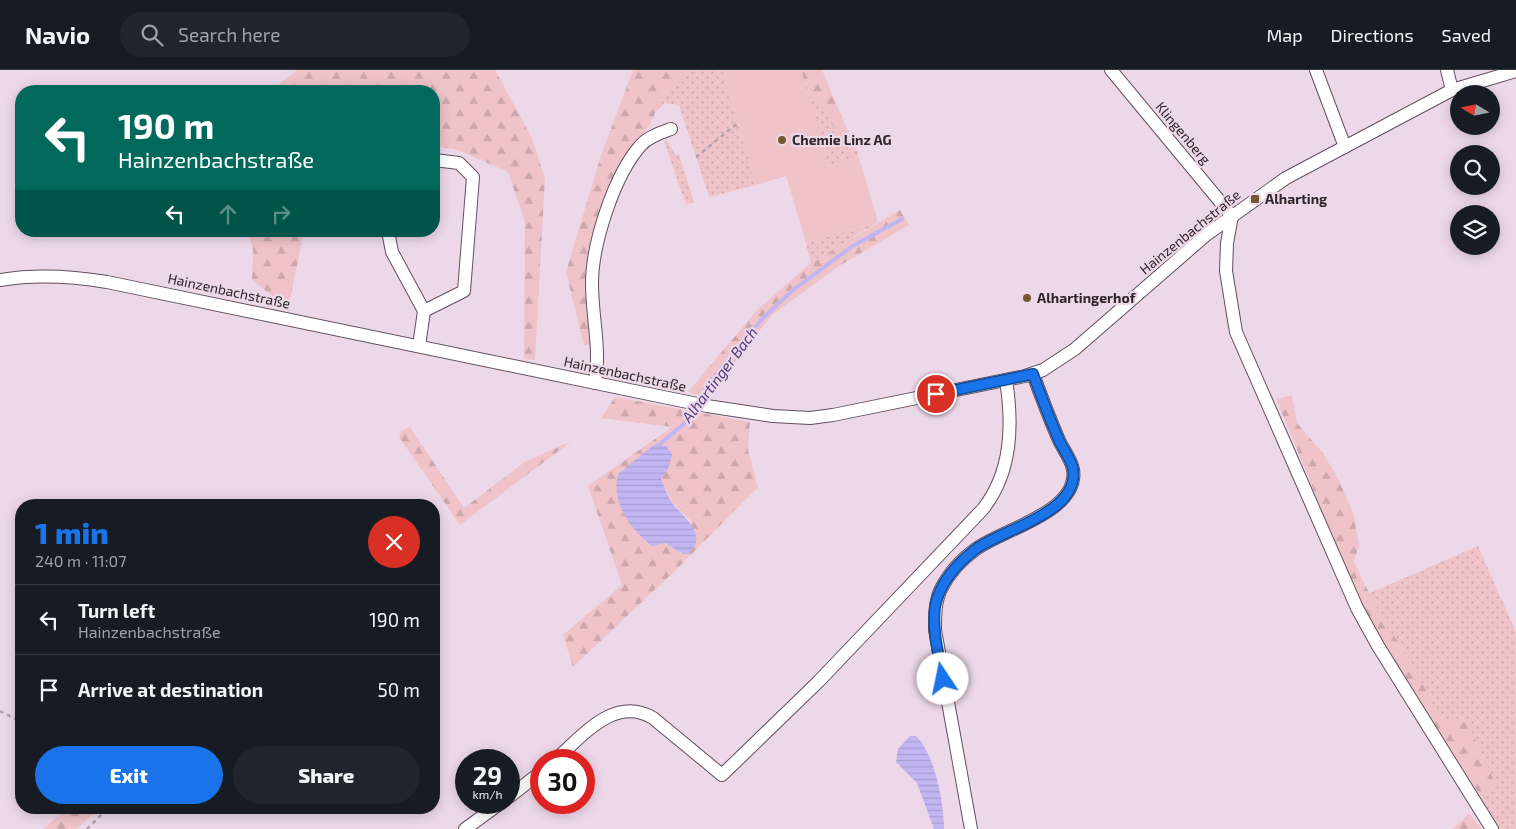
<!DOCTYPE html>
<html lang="en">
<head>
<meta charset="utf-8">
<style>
  body { margin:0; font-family:"Exo 2",sans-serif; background:#20242c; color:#f1f3f6; height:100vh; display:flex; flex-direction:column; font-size:19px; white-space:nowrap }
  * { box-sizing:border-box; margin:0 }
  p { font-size:16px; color:#9ea1a6 }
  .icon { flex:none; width:28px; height:28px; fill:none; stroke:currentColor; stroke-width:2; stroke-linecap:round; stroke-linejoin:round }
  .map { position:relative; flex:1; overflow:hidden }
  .sheet { position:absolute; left:15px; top:429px; width:425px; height:315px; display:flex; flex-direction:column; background:#171b24; border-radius:20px; box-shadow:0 2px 12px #0003 }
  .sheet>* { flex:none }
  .banner { position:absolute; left:15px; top:15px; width:425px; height:152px; border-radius:20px; box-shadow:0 2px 12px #0003; background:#00695c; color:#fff; overflow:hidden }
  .needle { width:32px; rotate:280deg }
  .controls { position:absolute; left:1450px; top:15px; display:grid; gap:10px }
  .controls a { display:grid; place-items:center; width:50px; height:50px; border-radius:50%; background:#171b24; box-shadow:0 2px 12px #0003; font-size:25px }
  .speed { position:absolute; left:455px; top:679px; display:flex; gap:10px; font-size:25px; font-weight:700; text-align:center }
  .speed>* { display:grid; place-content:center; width:65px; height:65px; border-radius:50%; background:#171b24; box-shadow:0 2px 12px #0003; line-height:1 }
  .speed small { font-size:12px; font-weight:400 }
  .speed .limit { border:8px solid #d22; background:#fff; color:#111 }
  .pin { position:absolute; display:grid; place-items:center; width:42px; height:42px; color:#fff; margin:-21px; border:2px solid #fff; border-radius:50%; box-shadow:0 1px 5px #0007 }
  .me { position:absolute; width:55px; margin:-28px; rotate:349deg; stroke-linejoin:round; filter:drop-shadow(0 0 4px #0008) }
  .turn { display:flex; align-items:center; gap:18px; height:105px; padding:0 20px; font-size:22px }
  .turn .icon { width:65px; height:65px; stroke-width:2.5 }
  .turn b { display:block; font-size:35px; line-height:42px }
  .lanes { display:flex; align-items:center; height:48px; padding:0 20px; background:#0003; justify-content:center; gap:25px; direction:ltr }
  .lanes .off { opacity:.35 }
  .round { display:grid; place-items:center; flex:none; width:52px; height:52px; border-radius:26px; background:#20242c }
  .summary { display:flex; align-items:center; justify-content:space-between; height:85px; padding:0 20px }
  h1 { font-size:30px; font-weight:800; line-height:38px; color:#1a73e8 }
  .action { display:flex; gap:10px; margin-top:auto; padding:10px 20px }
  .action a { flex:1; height:58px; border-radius:30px; background:#1a73e8; color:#fff; font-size:20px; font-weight:800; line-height:58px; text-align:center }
  .action a+a { background:#20242c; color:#f1f3f6 }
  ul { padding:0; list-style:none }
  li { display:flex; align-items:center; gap:15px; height:70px; padding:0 20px; border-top:1px solid #363941 }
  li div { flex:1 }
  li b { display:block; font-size:19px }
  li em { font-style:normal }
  header { display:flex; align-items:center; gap:30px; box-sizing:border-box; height:70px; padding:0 25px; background:#171b24; border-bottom:1px solid #363941 }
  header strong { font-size:24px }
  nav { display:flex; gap:28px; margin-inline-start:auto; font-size:18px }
  .search { width:350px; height:45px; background:#20242c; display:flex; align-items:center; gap:12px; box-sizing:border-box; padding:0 18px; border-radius:28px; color:#9ea1a6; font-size:19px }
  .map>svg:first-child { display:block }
  .green { fill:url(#green-dots) }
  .forest { fill:url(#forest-firs); fill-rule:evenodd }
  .pitch { fill:#efc3c8 }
  .water { fill:url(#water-rules) }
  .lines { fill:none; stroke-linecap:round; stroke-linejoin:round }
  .stream { stroke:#c2b6f2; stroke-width:4 }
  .minor-casing { stroke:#61505e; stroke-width:14 }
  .path { stroke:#b1a0ae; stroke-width:2.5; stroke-dasharray:4 4; stroke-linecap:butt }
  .minor { stroke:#fff; stroke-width:12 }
  .route-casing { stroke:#114b97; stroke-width:12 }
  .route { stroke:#1a73e8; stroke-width:9 }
  .poi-dot { fill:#78562e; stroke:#edd8e9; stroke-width:2 }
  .labels { text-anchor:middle; stroke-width:4.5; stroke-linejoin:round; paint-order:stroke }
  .street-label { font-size:14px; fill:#2e262c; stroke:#edd8e9 }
  .poi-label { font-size:14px; font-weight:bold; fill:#2e262c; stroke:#edd8e9; text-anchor:start }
  .water-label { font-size:15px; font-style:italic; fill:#4a367c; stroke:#edd8e9 }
</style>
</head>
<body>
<header>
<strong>Navio</strong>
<div class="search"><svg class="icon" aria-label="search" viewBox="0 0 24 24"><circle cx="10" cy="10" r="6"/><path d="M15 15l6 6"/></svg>Search here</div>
<nav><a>Map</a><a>Directions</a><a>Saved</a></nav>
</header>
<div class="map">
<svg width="1516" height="759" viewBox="0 0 1516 759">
  <defs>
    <pattern id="green-dots" width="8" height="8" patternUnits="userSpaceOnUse" patternTransform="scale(1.25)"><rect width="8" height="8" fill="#efc3c8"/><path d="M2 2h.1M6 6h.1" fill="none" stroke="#cda7ac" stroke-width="1.8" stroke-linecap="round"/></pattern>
    <pattern id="forest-firs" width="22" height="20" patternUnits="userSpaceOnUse" patternTransform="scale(1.25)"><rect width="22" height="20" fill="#efc3c8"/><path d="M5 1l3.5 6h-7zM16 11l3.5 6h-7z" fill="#cda7ac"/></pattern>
    <pattern id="water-rules" width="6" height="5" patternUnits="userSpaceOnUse" patternTransform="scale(1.25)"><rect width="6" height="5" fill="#c2b6f2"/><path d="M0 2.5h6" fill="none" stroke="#a79cd0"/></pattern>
  </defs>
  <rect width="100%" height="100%" fill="#edd8e9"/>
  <g class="green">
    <polygon points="689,0 722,0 756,115 709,127 679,35 665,33 654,43 666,21"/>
    <polygon points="804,12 855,88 829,96"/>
    <polygon points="667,70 675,85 679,84 694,132 686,135 664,71"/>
    <polygon points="878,152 811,193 806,173"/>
    <polygon points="1478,476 1516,562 1516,759 1499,759 1481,727 1496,715 1465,647 1447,654 1417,606 1401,574 1385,556 1368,524"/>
  </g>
  <g class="forest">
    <polygon points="297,0 495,0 531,66 545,109 535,290 524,289 525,152 508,102 458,80 434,76 434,21 271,21"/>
    <polygon points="633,0 689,0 666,21 649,56 624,94 597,157 593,275 584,275 566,202 601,85"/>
    <polygon points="801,0 822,0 859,87 855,88 804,12"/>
    <polygon points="900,140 909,155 839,196 772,245 706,327 688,322 758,239 811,193"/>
    <polygon points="248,161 304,161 288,239 252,210 253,180"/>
    <polygon points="1292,325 1297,353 1323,383 1338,409 1353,442 1359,475 1354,492 1385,556 1401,574 1417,606 1447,653 1465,647 1496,715 1481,727 1375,561 1350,508 1276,329"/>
    <path d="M615 327 750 352 748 380 758 417 677 499 573 597 563 565 622 515 588 416 672 357 601 348ZM655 374 669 397 660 409 673 433 691 451 683 484 665 473Z"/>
    <polygon points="410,357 464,438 526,391 572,371 460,455 399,367 402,361"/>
    <polygon points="68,738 100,738 77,759 43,759"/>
    <polygon points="1469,743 1482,759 1453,759"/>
  </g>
  <polygon class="pitch" points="722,0 801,0 829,96 859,87 878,152 806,173 786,106 756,115"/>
  <g class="water">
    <path d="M655 374 666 376 672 384 669 397 661 409C664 417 668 427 673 434 685 449 708 464 689 484H683L665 473 652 476C630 459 611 433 618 404Z"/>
    <path d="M910 666H916C935 684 944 734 944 759H934L917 713 896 692 898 679Z"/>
  </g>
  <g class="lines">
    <polyline class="stream" points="659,375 692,347 706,317 762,249 792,221 851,177 902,149"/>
    <defs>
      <g id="minor">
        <polyline points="1111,0 1232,146 1227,173 1226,201 1236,262 1357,538 1378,576 1492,759"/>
        <polyline points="1316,0 1345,77"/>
        <polyline points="1447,0 1452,20"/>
        <polyline points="388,161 392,182 424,241 419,276"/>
        <path d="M0 210C36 204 71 206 107 212L707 336 773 346 810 348 833 345 1025 306 1043 300 1075 279 1206 165 1286 108 1452 20 1516 1"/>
        <polyline points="424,241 464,221 473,107 459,93 434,90"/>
        <path d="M595 313C601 280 592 247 592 214 592 174 614 105 641 75 648 67 660 63 671 59"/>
        <path d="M555 690C583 666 614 625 653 648L722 705 819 611 983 439C1012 402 1013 355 1006 310"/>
        <polyline points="509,727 541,702"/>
        <polyline points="465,759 502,732"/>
        <path d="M971 759 935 560C935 546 935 531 941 519 949 503 962 489 976 479 1003 459 1080 442 1073 399 1071 389 1062 378 1058 368 1049 347 1041 326 1033 304"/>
      </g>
    </defs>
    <use href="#minor" class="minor-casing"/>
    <g class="path">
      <polyline points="696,87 738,53"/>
      <polyline points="0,641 21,652"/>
      <polyline points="87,759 108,738"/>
    </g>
    <use href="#minor" class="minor"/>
  </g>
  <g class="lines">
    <defs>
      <path id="route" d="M936 324 1033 304C1041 326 1049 347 1058 368 1062 378 1071 389 1073 399 1080 443 1003 459 976 479 957 493 939 514 935 537 932 561 939 586 943 609"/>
    </defs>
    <use href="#route" class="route-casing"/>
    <use href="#route" class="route"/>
  </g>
  <g class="poi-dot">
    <circle cx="782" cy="70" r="5"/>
    <rect x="1250" y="124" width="10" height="10" rx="2.5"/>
    <circle cx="1027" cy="228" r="5"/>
  </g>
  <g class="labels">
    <g class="street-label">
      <text transform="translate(1183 63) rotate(50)" y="5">Klingenberg</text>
      <text transform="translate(1190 162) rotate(-39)" y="5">Hainzenbachstraße</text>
      <text transform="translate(229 221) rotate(12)" y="5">Hainzenbachstraße</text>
      <text transform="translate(625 304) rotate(12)" y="5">Hainzenbachstraße</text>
    </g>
    <g class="poi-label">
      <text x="792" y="75">Chemie Linz AG</text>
      <text x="1265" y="134">Alharting</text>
      <text x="1037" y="233">Alhartingerhof</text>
    </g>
    <g class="water-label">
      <text transform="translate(720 305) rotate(-53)" y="5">Alhartinger Bach</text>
    </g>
  </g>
</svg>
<div class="controls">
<a><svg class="needle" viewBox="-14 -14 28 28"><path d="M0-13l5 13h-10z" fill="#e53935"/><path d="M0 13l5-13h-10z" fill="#9ea1a6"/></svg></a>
<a><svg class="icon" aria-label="search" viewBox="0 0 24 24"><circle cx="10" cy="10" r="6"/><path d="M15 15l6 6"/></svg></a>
<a><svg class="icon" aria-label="layers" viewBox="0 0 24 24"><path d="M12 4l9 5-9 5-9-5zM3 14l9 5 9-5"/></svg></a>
</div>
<div class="speed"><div>29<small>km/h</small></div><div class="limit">30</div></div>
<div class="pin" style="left:936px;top:324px;background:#d93025"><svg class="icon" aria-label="arrive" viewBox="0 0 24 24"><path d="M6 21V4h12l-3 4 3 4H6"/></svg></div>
<svg class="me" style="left:943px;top:609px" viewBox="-20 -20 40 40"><circle r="19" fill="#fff"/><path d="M0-13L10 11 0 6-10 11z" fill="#1a73e8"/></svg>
<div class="banner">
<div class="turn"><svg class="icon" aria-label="left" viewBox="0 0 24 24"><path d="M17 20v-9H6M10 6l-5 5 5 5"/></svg><div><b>190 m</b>Hainzenbachstraße</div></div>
<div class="lanes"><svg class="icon" aria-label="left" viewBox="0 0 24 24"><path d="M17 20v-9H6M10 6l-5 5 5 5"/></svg><svg class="icon off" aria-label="ahead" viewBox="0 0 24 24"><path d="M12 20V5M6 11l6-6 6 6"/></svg><svg class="icon off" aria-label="right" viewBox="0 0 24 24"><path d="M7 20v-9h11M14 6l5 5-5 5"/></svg></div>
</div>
<section class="sheet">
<div class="summary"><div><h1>1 min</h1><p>240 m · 11:07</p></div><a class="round" style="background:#d93025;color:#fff"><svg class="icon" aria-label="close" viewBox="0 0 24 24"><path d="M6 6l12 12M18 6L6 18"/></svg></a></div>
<ul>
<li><svg class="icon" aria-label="left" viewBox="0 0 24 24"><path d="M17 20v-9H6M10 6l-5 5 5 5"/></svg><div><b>Turn left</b><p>Hainzenbachstraße</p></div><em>190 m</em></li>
<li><svg class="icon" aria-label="arrive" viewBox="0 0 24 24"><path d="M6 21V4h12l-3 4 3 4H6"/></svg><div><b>Arrive at destination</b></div><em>50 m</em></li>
</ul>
<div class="action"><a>Exit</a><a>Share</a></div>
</section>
</div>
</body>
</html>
